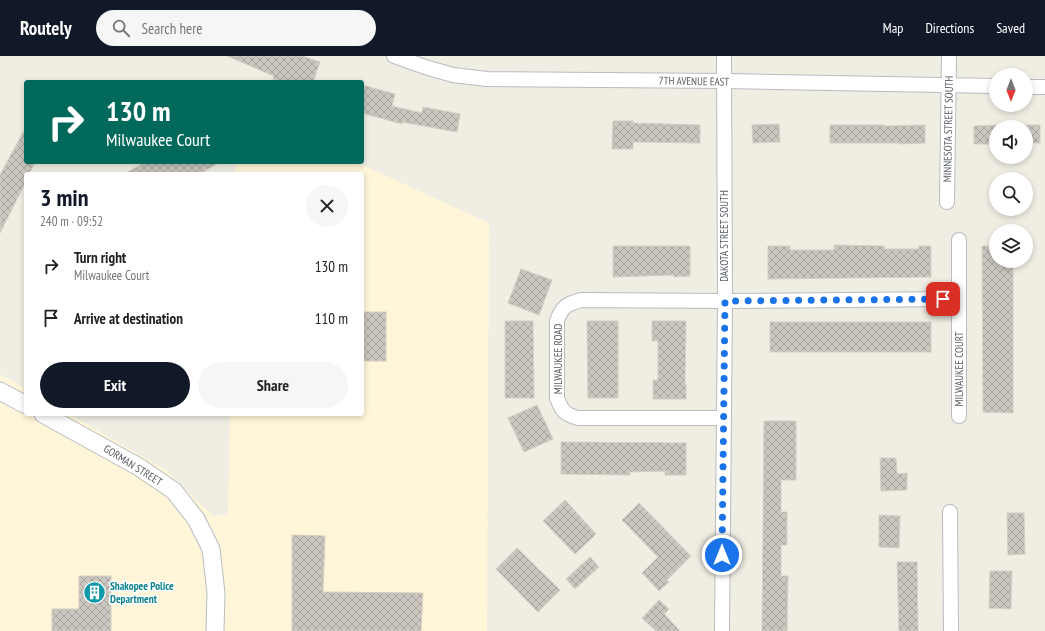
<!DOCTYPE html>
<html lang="en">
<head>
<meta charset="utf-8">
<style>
  body { margin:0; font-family:"PT Sans Narrow",sans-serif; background:#f6f6f6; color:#222; height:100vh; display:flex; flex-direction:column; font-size:15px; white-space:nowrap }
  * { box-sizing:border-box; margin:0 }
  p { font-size:13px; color:#767676 }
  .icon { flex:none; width:22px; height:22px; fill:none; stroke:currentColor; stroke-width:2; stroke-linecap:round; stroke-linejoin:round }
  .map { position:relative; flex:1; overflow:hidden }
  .side { position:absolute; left:24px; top:116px; width:340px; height:244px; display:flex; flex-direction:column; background:#fff; border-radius:4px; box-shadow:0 2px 6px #0003 }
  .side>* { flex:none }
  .top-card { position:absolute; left:24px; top:24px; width:340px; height:84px; border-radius:4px; box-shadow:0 2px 6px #0003; background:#00695c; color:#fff; overflow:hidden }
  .needle { width:26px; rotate:180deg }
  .buttons { position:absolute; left:989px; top:12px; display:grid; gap:8px }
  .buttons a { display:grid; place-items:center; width:44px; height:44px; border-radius:50%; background:#fff; box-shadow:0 2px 6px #0003; font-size:20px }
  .pin { position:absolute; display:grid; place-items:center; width:34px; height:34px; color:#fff; margin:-17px; border-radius:8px; box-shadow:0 2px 6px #0006 }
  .me { position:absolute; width:44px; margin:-22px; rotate:0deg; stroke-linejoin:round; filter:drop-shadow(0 0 3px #0008) }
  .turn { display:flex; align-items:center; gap:14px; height:84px; padding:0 16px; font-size:18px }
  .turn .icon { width:52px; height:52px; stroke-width:2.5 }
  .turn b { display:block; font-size:28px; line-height:34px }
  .round { display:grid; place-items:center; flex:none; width:42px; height:42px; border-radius:21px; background:#f6f6f6 }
  .headline { display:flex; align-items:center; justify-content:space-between; height:68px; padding:0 16px }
  h1 { font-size:24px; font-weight:600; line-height:30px; color:#111827 }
  .primary-button { display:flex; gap:8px; margin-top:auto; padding:8px 16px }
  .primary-button a { flex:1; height:46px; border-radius:24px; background:#111827; color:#fff; font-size:16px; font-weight:600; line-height:46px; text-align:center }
  .primary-button a+a { background:#f6f6f6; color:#222 }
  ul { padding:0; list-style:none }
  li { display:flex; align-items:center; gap:12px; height:52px; padding:0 16px }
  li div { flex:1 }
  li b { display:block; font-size:15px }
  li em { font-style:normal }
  header { display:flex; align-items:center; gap:24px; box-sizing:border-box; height:56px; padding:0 20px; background:#111827; color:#fff }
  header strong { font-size:19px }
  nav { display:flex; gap:22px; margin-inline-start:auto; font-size:14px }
  .search { width:280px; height:36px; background:#f6f6f6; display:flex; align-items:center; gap:10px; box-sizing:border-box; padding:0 14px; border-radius:22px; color:#767676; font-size:15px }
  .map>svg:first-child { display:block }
  .commercial { fill:#fff5d9 }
  .building { fill:url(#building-cross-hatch); stroke:#d5cfc1 }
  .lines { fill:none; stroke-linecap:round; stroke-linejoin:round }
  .minor-casing { stroke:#b8bcc1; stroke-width:16 }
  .tertiary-casing { stroke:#b8bcc1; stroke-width:19 }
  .minor { stroke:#fff; stroke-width:14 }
  .tertiary { stroke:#fff; stroke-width:17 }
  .route { stroke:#1a73e8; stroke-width:7; stroke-dasharray:0 12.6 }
  .labels { text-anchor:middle; stroke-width:3; stroke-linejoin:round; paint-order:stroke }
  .street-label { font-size:11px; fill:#5b6066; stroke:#fff }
  .culture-label { font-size:11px; font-weight:bold; fill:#0d838f; stroke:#fff; text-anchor:start }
</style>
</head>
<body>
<header>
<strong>Routely</strong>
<div class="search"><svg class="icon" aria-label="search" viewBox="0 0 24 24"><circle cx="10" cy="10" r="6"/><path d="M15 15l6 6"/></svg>Search here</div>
<nav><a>Map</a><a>Directions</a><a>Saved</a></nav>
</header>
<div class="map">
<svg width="1045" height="575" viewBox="0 0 1045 575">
  <defs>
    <pattern id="building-cross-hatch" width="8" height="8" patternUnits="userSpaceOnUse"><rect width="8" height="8" fill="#cbc7c0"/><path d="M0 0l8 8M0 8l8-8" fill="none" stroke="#a8a5a0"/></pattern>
  </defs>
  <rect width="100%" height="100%" fill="#f0ede3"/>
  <polygon class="commercial" points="235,106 356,106 489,167 487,575 0,575 0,318 26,333 26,358 69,358 164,413 213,460 228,458 230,358 362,358 362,118 235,118"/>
  <g class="building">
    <polygon points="227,0 302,0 320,6 313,26 283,26 273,23 274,20"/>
    <polygon points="362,29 395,38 392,50 422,57 423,51 460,58 457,76 402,66 402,68 362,57"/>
    <polygon points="613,65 633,65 633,67 700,69 700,87 633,86 633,93 612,93"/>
    <polygon points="779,68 780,86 753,87 752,69"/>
    <polygon points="830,69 884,69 884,70 925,69 925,87 899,88 899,87 830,87"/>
    <polygon points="996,69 996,88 974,88 974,70"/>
    <rect x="1026" y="69" width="14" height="18"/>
    <polygon points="26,71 26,106 35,106 29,118 26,118 26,125 0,177 0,119"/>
    <polygon points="146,106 220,106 199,118 124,118"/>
    <polygon points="834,189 884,190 884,193 919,193 919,190 931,190 931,221 768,223 768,190 790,190 790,194 834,194"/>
    <polygon points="613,190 690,190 690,220 674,221 674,219 613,221"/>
    <polygon points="982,190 996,190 996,205 1013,205 1013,357 983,356"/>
    <polygon points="521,213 552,224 539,259 508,247"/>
    <rect x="362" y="256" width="24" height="49"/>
    <polygon points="505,265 533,265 534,342 505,342"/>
    <polygon points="587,265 618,265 618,342 588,342"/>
    <polygon points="652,265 686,265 685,327 686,327 686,343 653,343 653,324 658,324 658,285 652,285"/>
    <rect x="770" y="266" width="161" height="30"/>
    <polygon points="537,349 553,383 524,396 508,362"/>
    <polygon points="764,365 796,365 796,424 781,424 781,456 787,456 787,489 781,489 781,520 788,520 787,575 762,575"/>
    <polygon points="561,386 686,387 686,419 665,419 665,415 630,416 630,419 561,418"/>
    <polygon points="880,402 896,402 897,418 907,417 907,434 881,435"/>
    <polygon points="565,444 596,478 575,498 543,465"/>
    <polygon points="639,447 691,500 667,524 669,526 659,535 642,517 658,501 622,464"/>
    <polygon points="1007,457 1024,457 1025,498 1008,499"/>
    <polygon points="879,459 900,460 899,492 879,491"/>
    <polygon points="292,479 325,480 323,536 423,537 421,575 292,575"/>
    <polygon points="517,492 560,534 538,556 496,513"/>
    <polygon points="590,501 599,511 575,533 566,523"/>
    <polygon points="897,506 917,506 918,575 899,575"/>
    <polygon points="990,515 1012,515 1011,553 989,552"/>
    <polygon points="79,520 111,520 111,575 52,575 52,553 79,553"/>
    <polygon points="659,544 669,553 664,558 680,575 656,575 642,562"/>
  </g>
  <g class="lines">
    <defs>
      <g id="minor">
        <polyline points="394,0 425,11 453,19 487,23 725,25 996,30"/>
        <polyline points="1026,31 1045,31"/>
        <polyline points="947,146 949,0"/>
        <polyline points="959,184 959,360"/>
        <path d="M723 362H578C564 358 562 355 557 342V265C562 250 567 248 581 244L725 245 959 243"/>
        <polyline points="950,456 951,575"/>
        <polyline points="722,575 725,245 724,0"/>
      </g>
      <g id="tertiary">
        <polyline points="0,335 26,349"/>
        <polyline points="43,358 139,411 174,435 196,463 211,493 216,537 215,575"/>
      </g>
    </defs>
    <use href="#minor" class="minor-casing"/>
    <use href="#tertiary" class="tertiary-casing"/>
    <use href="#minor" class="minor"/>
    <use href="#tertiary" class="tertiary"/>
  </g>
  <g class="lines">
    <polyline class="route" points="722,499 725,245 943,243"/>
  </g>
  <defs>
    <symbol id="building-disc" viewBox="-11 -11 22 22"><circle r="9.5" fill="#0f9aa8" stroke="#fff"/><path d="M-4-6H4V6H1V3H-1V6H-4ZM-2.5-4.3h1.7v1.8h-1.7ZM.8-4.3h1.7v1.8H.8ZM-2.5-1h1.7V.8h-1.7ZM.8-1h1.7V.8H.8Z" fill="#fff"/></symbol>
  </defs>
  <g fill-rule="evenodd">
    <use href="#building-disc" x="82" y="524" width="25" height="25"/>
  </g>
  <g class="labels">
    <g class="street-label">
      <text transform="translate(694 25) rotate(1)" y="4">7TH AVENUE EAST</text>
      <text transform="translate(948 73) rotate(-89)" y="4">MINNESOTA STREET SOUTH</text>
      <text transform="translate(724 180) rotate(-90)" y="4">DAKOTA STREET SOUTH</text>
      <text transform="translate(558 303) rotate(-90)" y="4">MILWAUKEE ROAD</text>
      <text transform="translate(959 313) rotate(-90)" y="4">MILWAUKEE COURT</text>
      <text transform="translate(133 409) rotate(32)" y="4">GORMAN STREET</text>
    </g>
    <g class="culture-label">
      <text x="110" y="534">Shakopee Police<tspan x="110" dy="13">Department</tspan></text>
    </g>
  </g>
</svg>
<div class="buttons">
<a><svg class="needle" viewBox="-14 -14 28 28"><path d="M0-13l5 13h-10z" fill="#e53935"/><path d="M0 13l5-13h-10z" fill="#767676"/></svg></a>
<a><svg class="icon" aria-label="sound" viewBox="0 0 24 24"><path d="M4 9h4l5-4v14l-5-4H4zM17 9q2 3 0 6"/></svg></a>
<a><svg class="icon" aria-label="search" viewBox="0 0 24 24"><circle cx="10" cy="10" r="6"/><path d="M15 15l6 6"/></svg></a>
<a><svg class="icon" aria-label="layers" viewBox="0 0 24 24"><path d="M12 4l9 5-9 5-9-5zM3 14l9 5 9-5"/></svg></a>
</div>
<div class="pin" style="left:943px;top:243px;background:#d93025"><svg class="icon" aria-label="arrive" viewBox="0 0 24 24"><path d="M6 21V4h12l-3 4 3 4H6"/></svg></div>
<svg class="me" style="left:722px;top:499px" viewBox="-20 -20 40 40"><circle r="17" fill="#1a73e8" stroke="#fff" stroke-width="3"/><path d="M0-11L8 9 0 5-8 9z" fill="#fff"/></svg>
<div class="top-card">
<div class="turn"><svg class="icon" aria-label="right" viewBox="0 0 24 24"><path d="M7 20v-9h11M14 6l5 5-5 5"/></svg><div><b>130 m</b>Milwaukee Court</div></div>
</div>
<section class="side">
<div class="headline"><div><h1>3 min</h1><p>240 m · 09:52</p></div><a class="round"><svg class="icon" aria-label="close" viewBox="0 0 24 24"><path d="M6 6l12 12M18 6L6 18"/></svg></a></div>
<ul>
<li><svg class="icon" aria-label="right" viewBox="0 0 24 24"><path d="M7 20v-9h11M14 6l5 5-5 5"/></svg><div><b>Turn right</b><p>Milwaukee Court</p></div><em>130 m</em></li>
<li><svg class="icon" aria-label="arrive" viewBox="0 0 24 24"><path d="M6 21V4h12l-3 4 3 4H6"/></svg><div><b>Arrive at destination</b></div><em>110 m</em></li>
</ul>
<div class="primary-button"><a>Exit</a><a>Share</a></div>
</section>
</div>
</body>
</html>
